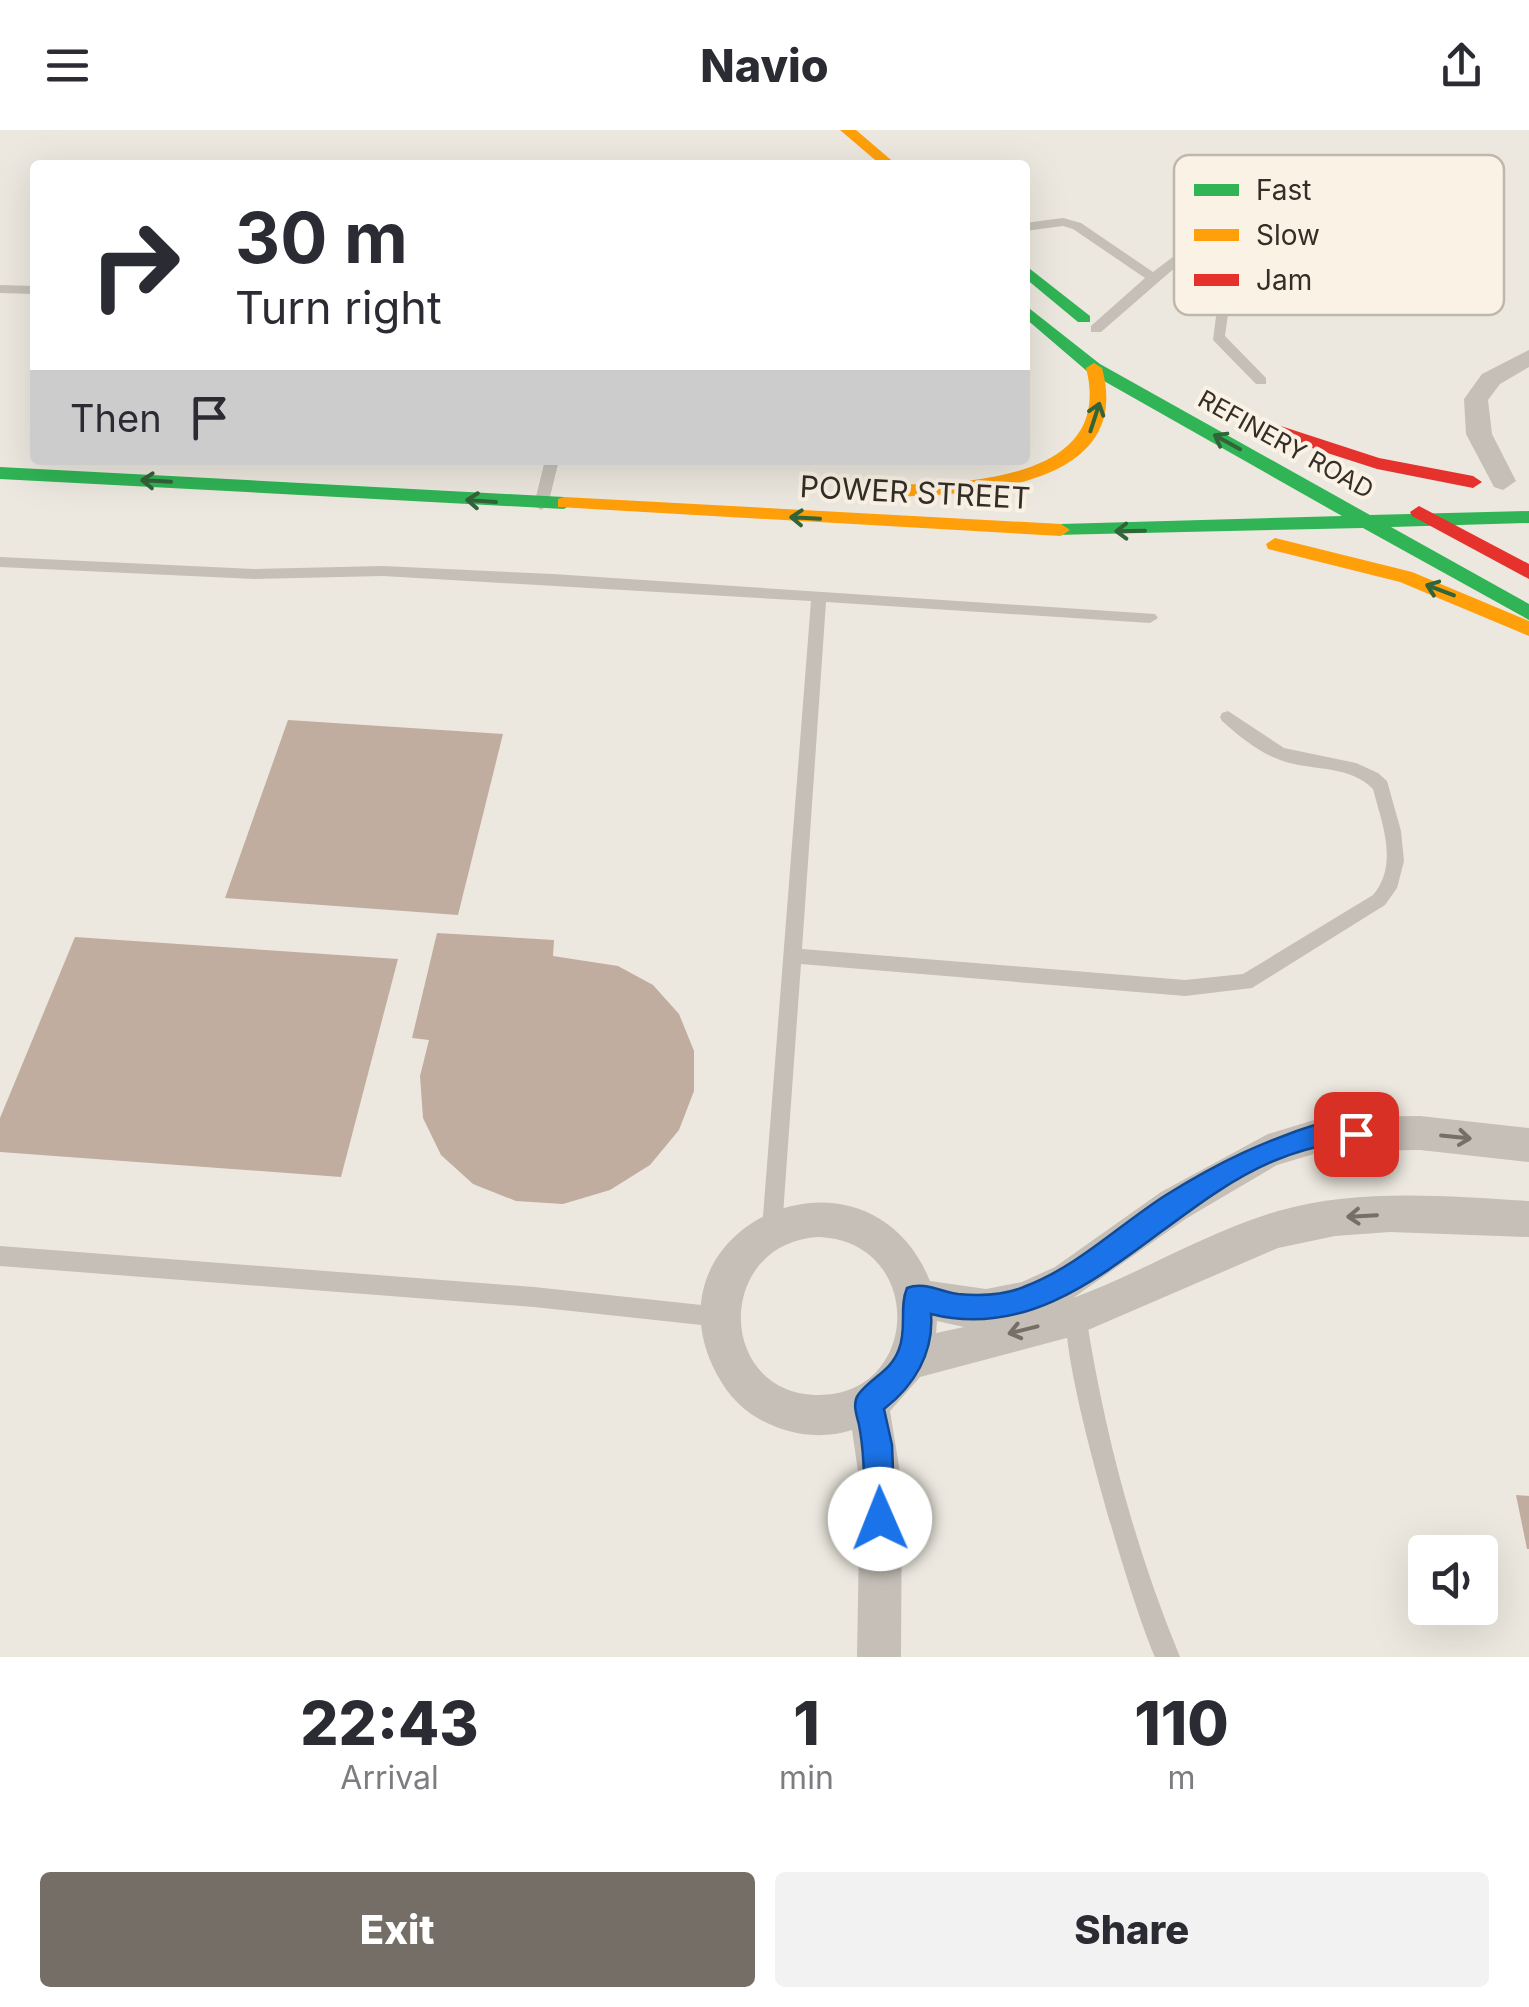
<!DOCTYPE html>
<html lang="en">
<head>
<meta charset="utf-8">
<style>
  body { margin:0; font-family:Inter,sans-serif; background:#f2f2f3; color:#2b2b33; height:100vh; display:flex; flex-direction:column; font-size:38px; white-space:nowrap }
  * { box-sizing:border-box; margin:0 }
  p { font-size:32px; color:#7c7c81 }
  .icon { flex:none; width:55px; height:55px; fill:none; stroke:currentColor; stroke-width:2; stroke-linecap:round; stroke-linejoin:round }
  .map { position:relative; height:1527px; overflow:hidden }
  .side { display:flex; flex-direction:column; background:#fff; flex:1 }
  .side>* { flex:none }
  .hud { position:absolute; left:30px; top:30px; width:1000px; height:305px; border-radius:10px; box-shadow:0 10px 40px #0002; background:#fff; color:#2b2b33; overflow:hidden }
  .fabs { position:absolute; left:1408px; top:1405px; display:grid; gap:20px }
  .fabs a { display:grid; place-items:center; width:90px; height:90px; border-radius:10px; background:#fff; box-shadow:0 10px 40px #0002; font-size:50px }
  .pin { position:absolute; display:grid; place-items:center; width:85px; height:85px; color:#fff; margin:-42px; border-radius:20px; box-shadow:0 5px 15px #0006 }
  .me { position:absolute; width:110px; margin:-55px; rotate:359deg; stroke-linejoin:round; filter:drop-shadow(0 0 8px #0008) }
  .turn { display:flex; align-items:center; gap:35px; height:210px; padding:0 40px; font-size:45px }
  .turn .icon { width:130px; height:130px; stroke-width:2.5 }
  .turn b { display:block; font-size:70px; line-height:85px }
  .then { display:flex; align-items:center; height:95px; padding:0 40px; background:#0003; gap:20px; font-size:38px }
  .eta { display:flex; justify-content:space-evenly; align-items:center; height:170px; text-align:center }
  .eta b { font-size:60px; font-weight:800; line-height:70px }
  .button { display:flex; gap:20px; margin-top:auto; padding:20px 40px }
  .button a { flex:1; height:115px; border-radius:10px; background:#756e67; color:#fff; font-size:40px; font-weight:800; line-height:115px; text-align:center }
  .button a+a { background:#f2f2f3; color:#2b2b33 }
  header { display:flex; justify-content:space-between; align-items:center; height:130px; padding:0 40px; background:#fff; font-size:45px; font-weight:800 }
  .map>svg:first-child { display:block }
  .building { fill:#c1ada0 }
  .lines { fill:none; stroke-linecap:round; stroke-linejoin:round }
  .lane { fill:#c5bfb7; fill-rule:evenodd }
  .street { fill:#c5bfb7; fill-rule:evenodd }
  .fast { fill:#30b455; fill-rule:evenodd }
  .slow { fill:#ff9f0a; fill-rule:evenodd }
  .jam { fill:#e5322d; fill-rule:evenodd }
  .oneway { stroke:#336339 }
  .oneway2 { stroke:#766f67 }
  .route { fill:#1a73e8; stroke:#114b97; stroke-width:2.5 }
  .labels { text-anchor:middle; stroke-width:8; stroke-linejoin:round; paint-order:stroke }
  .far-street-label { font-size:25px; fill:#352d26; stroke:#faf2e5 }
  .street-label { font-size:30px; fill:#352d26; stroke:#faf2e5 }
  .key { fill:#faf2e5; stroke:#bfb7ac; stroke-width:2.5 }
  .key-label { font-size:28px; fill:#352d26 }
</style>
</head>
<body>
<header><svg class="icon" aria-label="menu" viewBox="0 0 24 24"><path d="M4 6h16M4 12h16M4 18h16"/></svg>Navio<svg class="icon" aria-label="share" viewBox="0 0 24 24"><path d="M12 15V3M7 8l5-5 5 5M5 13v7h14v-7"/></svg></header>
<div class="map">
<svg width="1529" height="1527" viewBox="0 0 1529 1527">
  <rect width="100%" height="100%" fill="#ece8df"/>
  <g class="building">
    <polygon points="288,590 503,604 458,785 225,768"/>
    <polygon points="437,803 554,810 553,826 618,836 653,855 679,884 694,921 694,961 679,1000 650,1035 610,1060 563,1074 516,1071 473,1054 441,1025 423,988 420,946 429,910 412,908"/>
    <polygon points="75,807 398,829 341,1047 0,1022 0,988"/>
    <polygon points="1516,1365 1529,1366 1529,1419 1527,1419"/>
  </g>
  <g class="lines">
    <g class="lane">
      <polygon points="1063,88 1081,93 1153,142 1198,108 1206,108 1206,114 1186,129 1230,170 1225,206 1266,248 1266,254 1256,254 1213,210 1218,171 1178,135 1101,202 1091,202 1091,196 1145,148 1073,99 1063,96 1025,101 1025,93"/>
      <polygon points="0,155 35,156 35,164 0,163"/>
      <polygon points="545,330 559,330 548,375 541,380 534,375"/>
      <path d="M0 427 254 439 383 436 553 444 1155 484 1158 488 1150 493 826 472 802 819 1185 850 1243 844 1373 765C1399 734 1382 694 1373 659 1350 635 1313 641 1283 631 1259 623 1240 607 1222 591L1220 587 1222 583 1228 581 1284 618 1356 633 1378 643 1387 651 1401 701 1404 731 1397 758 1385 775 1252 858 1185 866 801 834 782 1099 779 1106 772 1109 765 1106 762 1099 811 471 383 446 254 449 0 437Z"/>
      <polygon points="0,1116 534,1157 720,1177 727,1180 731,1187 727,1194 720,1197 534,1177 0,1136"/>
      <path d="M1075 1175 1082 1178 1086 1185C1104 1302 1135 1418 1180 1527H1155C1134 1483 1053 1213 1068 1178Z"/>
    </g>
    <g class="street">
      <polygon points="1529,220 1529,237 1500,254 1488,270 1492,304 1516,351 1503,360 1494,357 1466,304 1464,269 1482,244"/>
      <path d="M1420 986 1529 998V1032L1420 1020 1324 1021 1277 1035 1187 1088 1073 1168C1143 1142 1207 1102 1278 1081 1359 1058 1446 1066 1529 1071V1107L1390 1102 1335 1106 1278 1118 1074 1206 920 1247 890 1281 902 1355 901 1527H857L860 1355 852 1300C818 1311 781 1304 751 1284 731 1270 719 1251 710 1230 653 1088 869 1001 930 1151L986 1159 1022 1152 1055 1137 1161 1062 1268 1004 1324 987ZM819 1107C927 1112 921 1269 815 1265 715 1261 716 1112 819 1107ZM937 1191 964 1197 936 1203Z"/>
    </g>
    <g class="fast">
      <polygon points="1025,135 1090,186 1090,192 1078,192 1025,148"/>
      <polygon points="1025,175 1100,234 1370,385 1529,381 1529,393 1391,397 1529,474 1529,490 1363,398 1054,405 1052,400 1061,394 1342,386 1088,242 1025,188"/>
      <polygon points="0,337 564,367 573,373 564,379 0,349"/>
    </g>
    <g class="slow">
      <polygon points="840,0 856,0 897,35 881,35"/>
      <path d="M1094 233 1102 238C1139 373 930 366 847 367L838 361 847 355C925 354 1119 365 1086 238Z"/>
      <polygon points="564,367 1061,394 1070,400 1061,406 558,377 558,369"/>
      <polygon points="1275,408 1412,442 1529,491 1529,506 1400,452 1268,419 1266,414"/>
    </g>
    <g class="jam">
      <polygon points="1262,290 1379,328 1473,346 1482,352 1473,358 1377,339 1256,300 1256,292"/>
      <polygon points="1419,376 1529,434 1529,449 1412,386 1410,382"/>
    </g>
  </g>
  <defs><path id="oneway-shaft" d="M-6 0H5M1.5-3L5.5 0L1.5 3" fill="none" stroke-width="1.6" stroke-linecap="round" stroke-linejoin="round" transform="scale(2.5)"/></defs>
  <g class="oneway">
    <use href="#oneway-shaft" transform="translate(1095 287) rotate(-72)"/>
    <use href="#oneway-shaft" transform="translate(1227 312) rotate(-151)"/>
    <use href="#oneway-shaft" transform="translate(156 351) rotate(-177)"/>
    <use href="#oneway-shaft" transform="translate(481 371) rotate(-176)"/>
    <use href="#oneway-shaft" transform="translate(805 388) rotate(-177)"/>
    <use href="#oneway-shaft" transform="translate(1130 401) rotate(179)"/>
    <use href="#oneway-shaft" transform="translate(1440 460) rotate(-159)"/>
  </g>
  <g class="oneway2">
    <use href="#oneway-shaft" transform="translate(1456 1007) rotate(6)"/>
    <use href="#oneway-shaft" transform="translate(1362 1086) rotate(177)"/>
    <use href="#oneway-shaft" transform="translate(1023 1200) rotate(166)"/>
  </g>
  <path class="route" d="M1324 992 1365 995 1369 1004 1365 1012C1353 1017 1341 1014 1328 1015 1312 1017 1291 1024 1276 1030 1160 1077 1068 1219 931 1184 934 1223 914 1256 884 1279L892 1315 895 1389 891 1399 880 1404 870 1399 865 1389C864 1358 865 1326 859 1295 857 1286 852 1274 858 1265 871 1247 891 1242 899 1219 907 1199 899 1177 907 1158 924 1151 941 1162 958 1164 980 1166 1006 1165 1026 1156 1078 1136 1119 1095 1166 1065 1219 1032 1265 1010 1324 992Z"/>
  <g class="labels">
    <g class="far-street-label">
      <text transform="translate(1286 314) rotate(29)" y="9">REFINERY ROAD</text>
    </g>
    <g class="street-label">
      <text transform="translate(915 363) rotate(3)" y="10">POWER STREET</text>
    </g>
  </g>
  <rect x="1174" y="25" width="330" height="160" rx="15" class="key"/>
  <rect x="1194" y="54" width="45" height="12" fill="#30b455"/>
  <rect x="1194" y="99" width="45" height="12" fill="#ff9f0a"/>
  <rect x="1194" y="144" width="45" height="12" fill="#e5322d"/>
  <g class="key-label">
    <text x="1256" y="70">Fast</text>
    <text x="1256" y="115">Slow</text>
    <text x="1256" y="160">Jam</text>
  </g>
</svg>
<div class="fabs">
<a><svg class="icon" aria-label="sound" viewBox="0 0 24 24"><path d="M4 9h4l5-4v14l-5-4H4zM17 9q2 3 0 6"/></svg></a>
</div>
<div class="pin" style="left:1356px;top:1004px;background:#d93025"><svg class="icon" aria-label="arrive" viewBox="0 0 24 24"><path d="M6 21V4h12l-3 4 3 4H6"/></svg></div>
<svg class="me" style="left:880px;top:1389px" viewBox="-20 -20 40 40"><circle r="19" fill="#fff"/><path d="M0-13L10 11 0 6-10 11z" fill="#1a73e8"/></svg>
<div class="hud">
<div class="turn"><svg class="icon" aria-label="right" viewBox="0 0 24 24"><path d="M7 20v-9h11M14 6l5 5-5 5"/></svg><div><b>30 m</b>Turn right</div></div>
<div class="then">Then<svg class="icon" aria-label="arrive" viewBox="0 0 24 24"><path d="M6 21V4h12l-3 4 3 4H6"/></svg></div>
</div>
</div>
<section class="side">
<div class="eta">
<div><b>22:43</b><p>Arrival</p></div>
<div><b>1</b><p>min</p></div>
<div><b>110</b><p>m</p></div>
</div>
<div class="button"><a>Exit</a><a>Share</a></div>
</section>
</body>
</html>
